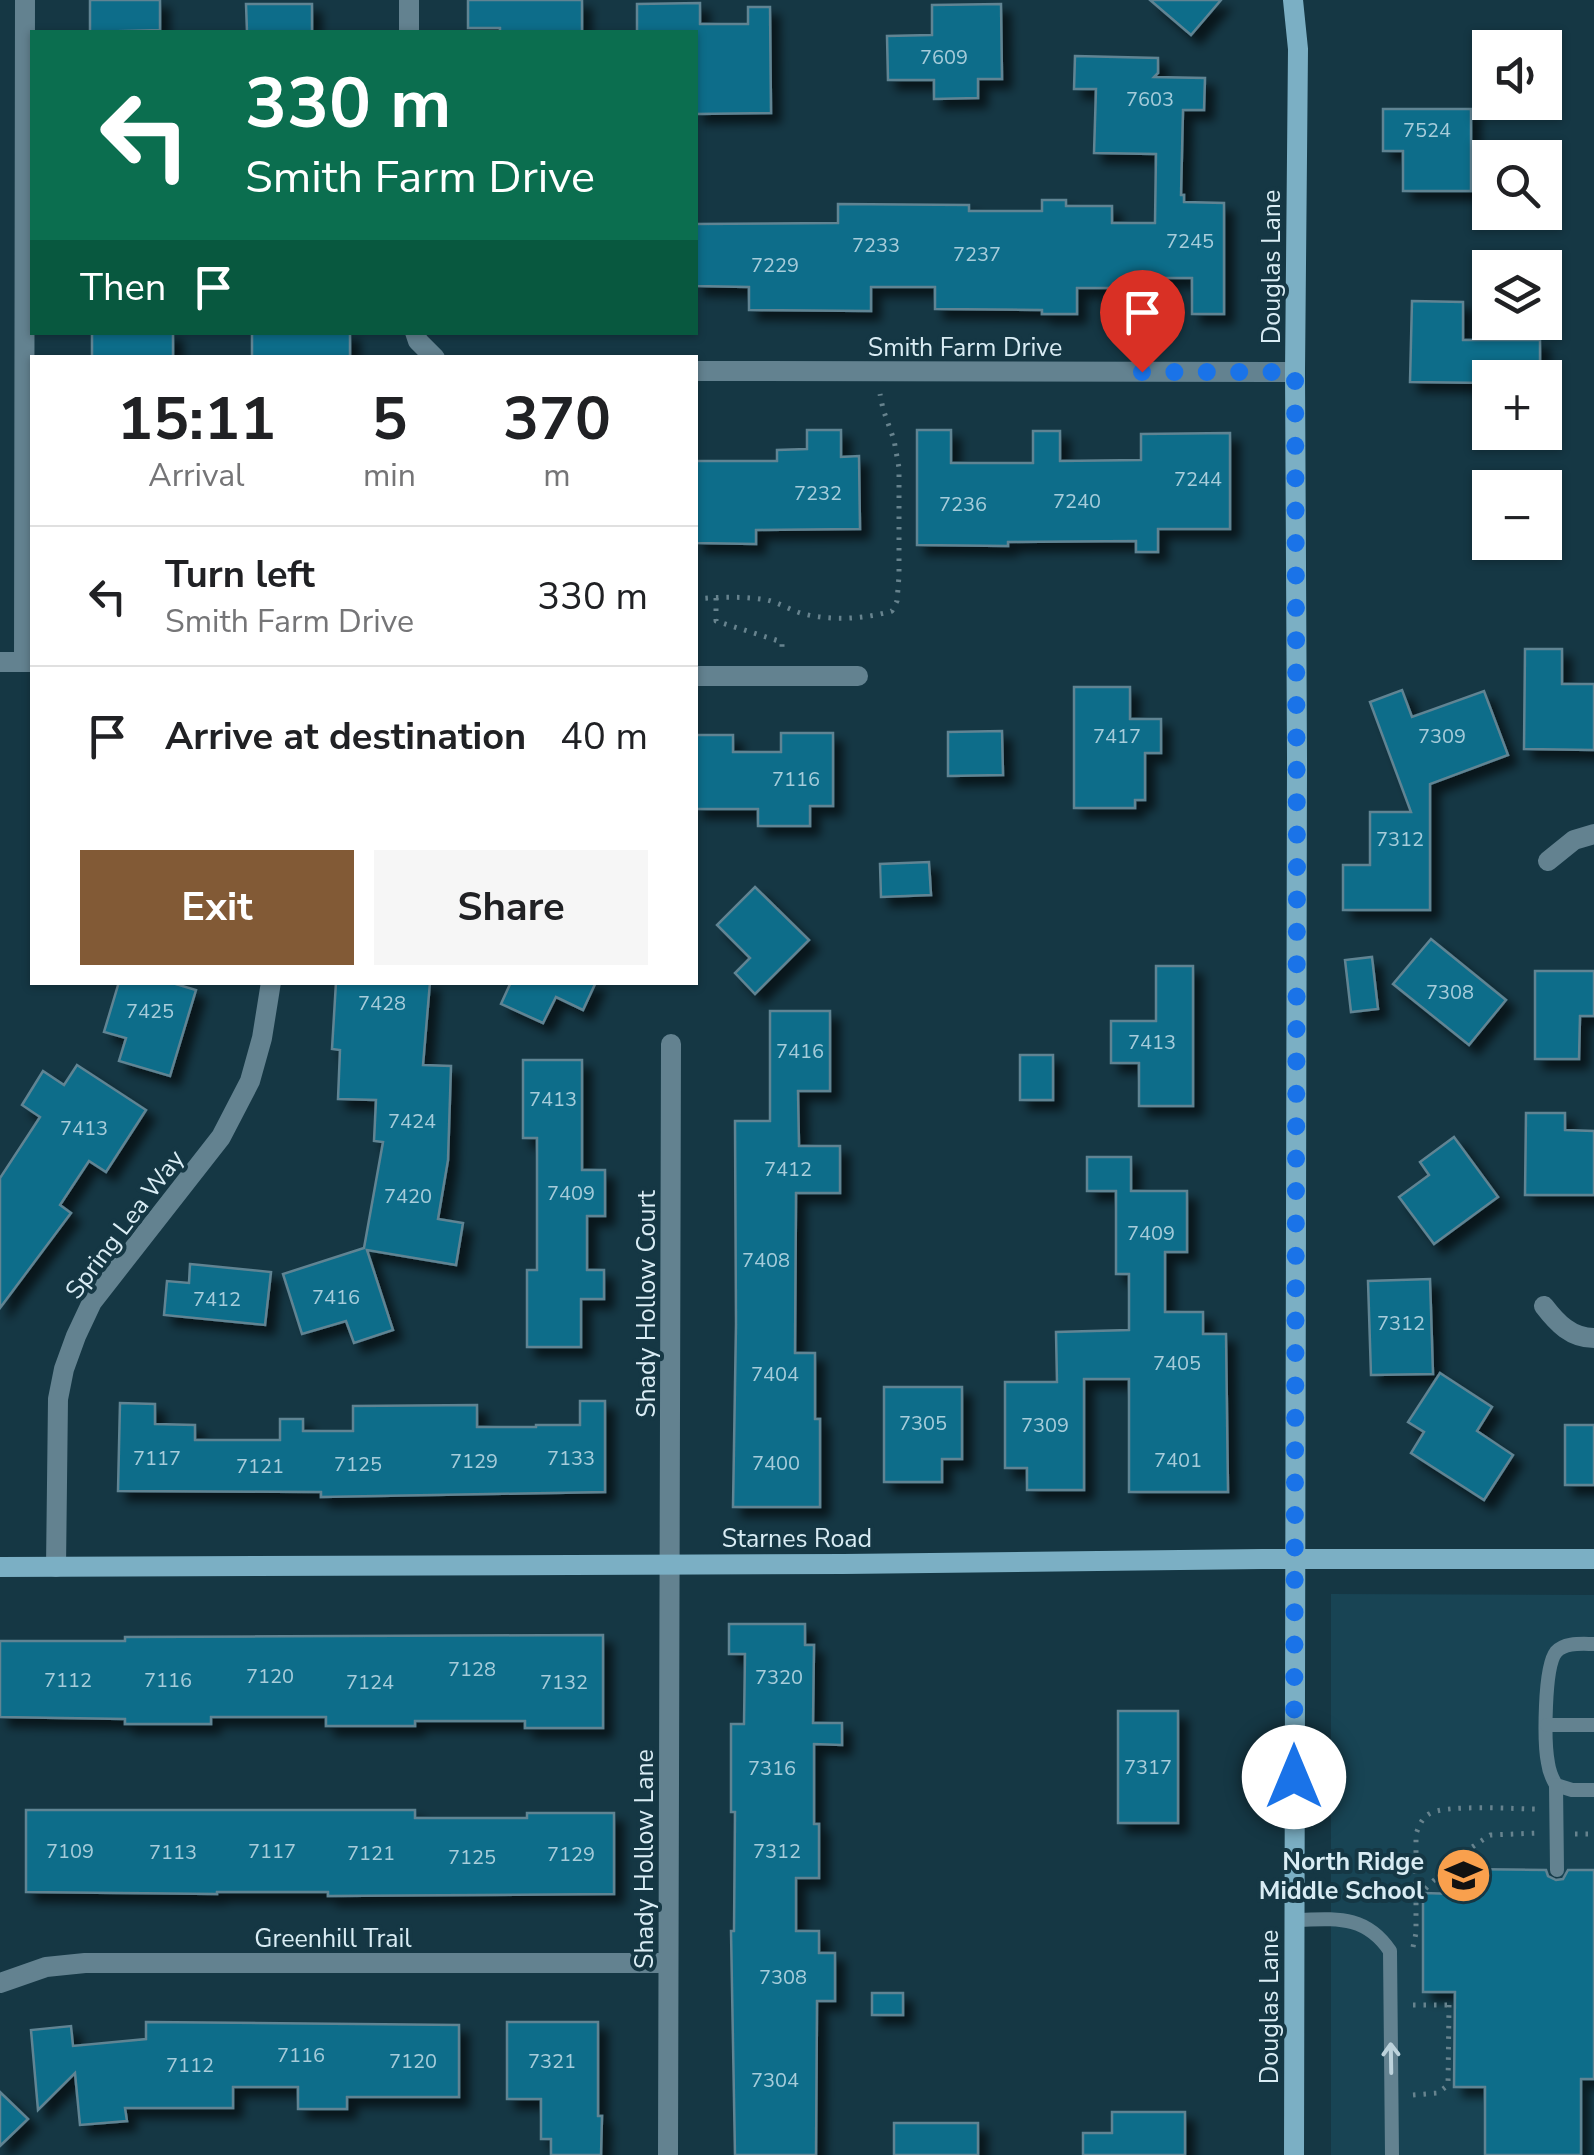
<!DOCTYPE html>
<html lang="en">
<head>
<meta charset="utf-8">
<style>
  body { margin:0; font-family:"Nunito Sans",sans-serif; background:#f6f6f6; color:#202124; height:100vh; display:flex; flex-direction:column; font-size:38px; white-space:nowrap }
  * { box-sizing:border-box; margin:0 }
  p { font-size:32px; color:#757577 }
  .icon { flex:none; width:55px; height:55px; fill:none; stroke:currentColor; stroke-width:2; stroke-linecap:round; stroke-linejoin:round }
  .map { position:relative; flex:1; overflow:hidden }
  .sheet { position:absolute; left:30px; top:355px; width:668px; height:630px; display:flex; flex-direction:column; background:#fff; border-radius:0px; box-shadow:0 2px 8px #0004 }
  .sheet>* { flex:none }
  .banner { position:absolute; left:30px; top:30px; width:668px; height:305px; border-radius:0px; box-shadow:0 2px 8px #0004; background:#0b6e4f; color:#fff; overflow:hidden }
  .tools { position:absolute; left:1472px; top:30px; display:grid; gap:20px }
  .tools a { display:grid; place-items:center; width:90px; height:90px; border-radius:0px; background:#fff; box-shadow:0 2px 8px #0004; font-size:50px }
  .pin { position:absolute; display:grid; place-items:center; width:85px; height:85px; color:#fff; margin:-102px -42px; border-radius:50% 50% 50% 0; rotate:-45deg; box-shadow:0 0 10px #0007 }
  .pin .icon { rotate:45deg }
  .me { position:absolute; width:110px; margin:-55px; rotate:0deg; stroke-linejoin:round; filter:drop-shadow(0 0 8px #0008) }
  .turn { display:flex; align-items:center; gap:35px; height:210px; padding:0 50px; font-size:45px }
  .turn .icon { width:130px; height:130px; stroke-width:2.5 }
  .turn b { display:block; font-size:70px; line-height:85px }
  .then { display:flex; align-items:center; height:95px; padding:0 50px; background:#0003; gap:20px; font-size:38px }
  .eta { display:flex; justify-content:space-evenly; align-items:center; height:170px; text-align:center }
  .eta b { font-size:60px; font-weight:700; line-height:70px }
  .button { display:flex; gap:20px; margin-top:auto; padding:20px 50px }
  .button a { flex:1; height:115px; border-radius:0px; background:#825a36; color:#fff; font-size:40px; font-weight:700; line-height:115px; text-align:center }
  .button a+a { background:#f6f6f6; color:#202124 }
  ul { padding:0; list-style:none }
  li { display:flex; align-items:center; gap:30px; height:140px; padding:0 50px; border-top:2px solid #e0e0e0 }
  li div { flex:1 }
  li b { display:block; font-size:38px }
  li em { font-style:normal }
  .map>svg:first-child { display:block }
  .built { fill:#184454 }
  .building { fill:#0c6d8a; stroke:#618493; stroke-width:2.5; filter:url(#shadow) }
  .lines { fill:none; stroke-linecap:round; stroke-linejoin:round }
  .path { stroke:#67838e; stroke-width:5; stroke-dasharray:2.5 8; stroke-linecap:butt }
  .lane { stroke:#638290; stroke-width:14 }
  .street { stroke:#638290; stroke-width:20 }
  .secondary { stroke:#7bafc4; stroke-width:20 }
  .oneway { stroke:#bcd2db }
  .route { stroke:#1a73e8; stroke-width:18; stroke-dasharray:0 32.4 }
  .labels { text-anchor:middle; stroke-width:8; stroke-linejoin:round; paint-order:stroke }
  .number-label { font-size:20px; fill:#a6ccda }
  .street-label { font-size:25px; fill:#d9ecf4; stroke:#153744 }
  .poi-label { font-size:25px; font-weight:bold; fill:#d9ecf4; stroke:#153744; text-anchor:end }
</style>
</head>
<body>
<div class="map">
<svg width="1594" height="2155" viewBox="0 0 1594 2155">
  <defs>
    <filter id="shadow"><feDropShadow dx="9" dy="9" stdDeviation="5" flood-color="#0009"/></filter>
  </defs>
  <rect width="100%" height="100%" fill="#153744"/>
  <polygon class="built" points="1331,1594 1594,1595 1594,2155 1331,2155"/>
  <g class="building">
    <polygon points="90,0 160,0 160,30 90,32"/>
    <polygon points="468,0 582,0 582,32 500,32 500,28 468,28"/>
    <polygon points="1150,0 1221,0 1191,35"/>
    <polygon points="700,3 700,24 748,24 748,7 770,7 771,113 695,114 695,32 637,32 637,4"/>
    <polygon points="246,4 312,4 312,32 247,32"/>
    <polygon points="1001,4 1002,79 978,79 978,98 934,99 934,80 888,80 887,36 932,35 932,5"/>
    <polygon points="1075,56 1158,58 1158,73 1154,77 1205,78 1204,110 1183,110 1181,195 1184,195 1184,202 1224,203 1224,314 1192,314 1192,278 1124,278 1124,288 1077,288 1077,314 1042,314 1042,310 935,309 935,287 871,287 871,311 749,310 749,287 695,286 695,224 838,223 838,204 969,205 969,211 1042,211 1042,200 1066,200 1066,206 1112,206 1112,223 1155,223 1156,154 1094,153 1096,89 1074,89"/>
    <polygon points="1383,109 1471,109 1471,191 1403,191 1403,151 1383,151"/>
    <polygon points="1412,301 1463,302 1463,340 1540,340 1540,378 1490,378 1490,383 1410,382"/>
    <rect x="92" y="332" width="81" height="26"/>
    <rect x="252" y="332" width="98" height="26"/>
    <polygon points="807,430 841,430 841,457 859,456 860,529 756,530 756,544 695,543 695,461 777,461 777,450 807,449"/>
    <polygon points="917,430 951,430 951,463 1033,463 1033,431 1060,431 1060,461 1141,460 1141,434 1230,433 1230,529 1158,529 1158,552 1136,552 1136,541 1008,542 1008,546 917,545"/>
    <polygon points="1525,649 1562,649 1562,684 1594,684 1594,750 1524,749"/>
    <polygon points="1074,687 1130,687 1130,719 1161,719 1161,753 1145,753 1145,800 1135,800 1135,808 1074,808"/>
    <polygon points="1402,690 1412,717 1484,691 1508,755 1430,784 1430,910 1343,910 1343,865 1370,865 1370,812 1411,812 1370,702"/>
    <polygon points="1002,731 1003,775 948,776 948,732"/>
    <polygon points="781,733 833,733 833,806 810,806 810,826 758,826 758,809 695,809 695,735 733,735 733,752 781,752"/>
    <polygon points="929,862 931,895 881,897 880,864"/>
    <polygon points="755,887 809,940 755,994 735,973 750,958 717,925"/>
    <polygon points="1431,939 1506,1000 1469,1045 1393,984"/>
    <polygon points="1372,957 1378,1009 1351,1012 1345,960"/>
    <polygon points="1156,966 1193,966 1193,1106 1139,1106 1139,1063 1111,1063 1111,1021 1156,1021"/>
    <polygon points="1535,971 1594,971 1594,1016 1580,1016 1579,1059 1535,1059"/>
    <polygon points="119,982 169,982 196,990 170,1076 119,1061 126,1038 104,1032"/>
    <polygon points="336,982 430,982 423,1065 451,1066 448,1160 438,1219 463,1223 456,1265 367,1250 393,1330 354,1343 346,1321 302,1334 283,1274 364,1248 383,1142 374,1141 376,1100 338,1099 340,1050 332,1049"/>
    <polygon points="511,982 596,982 583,1010 556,997 543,1023 501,1004"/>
    <polygon points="770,1011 830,1011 830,1091 798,1091 799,1146 840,1146 840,1193 796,1193 795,1353 815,1353 815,1419 820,1419 820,1507 733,1507 736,1324 735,1121 770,1121"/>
    <rect x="1020" y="1055" width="33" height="45"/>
    <polygon points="523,1060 582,1060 582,1170 605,1170 605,1216 587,1216 587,1270 604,1270 604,1299 581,1299 581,1347 527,1347 527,1270 537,1270 537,1138 523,1138"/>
    <polygon points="77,1065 146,1110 106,1172 89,1161 60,1205 71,1213 0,1308 0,1178 40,1117 22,1105 43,1071 64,1085"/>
    <polygon points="1526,1113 1565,1113 1565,1130 1594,1131 1594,1195 1525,1195"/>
    <polygon points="1454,1137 1498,1197 1434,1244 1399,1197 1429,1175 1420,1162"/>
    <polygon points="1087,1157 1131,1157 1131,1191 1187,1191 1187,1252 1165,1252 1165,1312 1203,1312 1203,1334 1226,1334 1228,1492 1129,1492 1129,1379 1084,1379 1084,1490 1027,1490 1027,1468 1005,1468 1005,1382 1057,1382 1056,1332 1129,1330 1129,1274 1116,1274 1116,1191 1087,1191"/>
    <polygon points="190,1264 271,1272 265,1325 164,1315 167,1281 189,1283"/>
    <polygon points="1430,1279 1433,1374 1371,1375 1368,1281"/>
    <polygon points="1440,1373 1492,1407 1477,1431 1513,1455 1484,1500 1411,1453 1424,1432 1408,1422"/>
    <polygon points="884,1387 962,1387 962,1459 942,1459 942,1482 884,1482"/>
    <polygon points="580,1401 605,1401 605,1492 321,1497 321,1492 118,1491 120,1403 155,1404 155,1424 195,1425 195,1440 280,1440 280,1419 303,1419 303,1431 353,1431 353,1406 477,1405 477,1427 536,1427 536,1425 580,1425"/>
    <rect x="1565" y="1425" width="29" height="60"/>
    <polygon points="729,1624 805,1624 805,1645 814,1645 813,1723 842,1723 842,1745 814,1744 814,1824 819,1824 819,1878 796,1878 796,1931 819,1931 819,1953 835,1953 835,2001 817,2001 816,2155 735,2155 731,1931 734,1931 735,1812 731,1812 731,1724 744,1724 745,1654 729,1654"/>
    <polygon points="603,1635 603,1728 525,1728 525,1721 415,1721 415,1726 326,1726 326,1717 211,1717 211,1724 125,1724 125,1719 0,1717 0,1641 125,1641 125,1637"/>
    <rect x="1118" y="1711" width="60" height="112"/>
    <polygon points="26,1810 415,1810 415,1818 527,1818 527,1813 614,1813 614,1894 328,1896 328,1892 217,1892 217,1894 26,1892"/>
    <polygon points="1457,1869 1546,1870 1548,1876 1556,1880 1563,1879 1568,1870 1594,1870 1594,2079 1581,2079 1581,2155 1485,2155 1485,2087 1454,2087 1455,1992 1423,1992 1423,1893 1457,1894"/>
    <rect x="872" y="1993" width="31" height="22"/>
    <polygon points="146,2022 459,2025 459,2097 347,2097 347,2109 298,2109 298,2087 233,2087 233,2108 125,2108 127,2121 80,2125 75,2073 38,2110 31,2030 71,2026 73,2046 146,2039"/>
    <polygon points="507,2022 598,2022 598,2116 602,2116 601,2155 551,2155 551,2139 541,2139 541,2099 507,2099"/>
    <polygon points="0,2092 28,2119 0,2146"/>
    <polygon points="1112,2112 1185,2112 1185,2155 1083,2155 1083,2133 1112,2133"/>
    <rect x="894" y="2123" width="84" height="32"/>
  </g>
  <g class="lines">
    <g class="path">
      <polyline points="716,598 716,621 782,642 782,651"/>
      <path d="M695 599C718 597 744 596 767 600 780 603 792 611 804 614 833 621 864 619 892 611L897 601 899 576V468L894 440 883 409 880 394"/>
      <polyline points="1575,1834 1594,1834"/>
      <polyline points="1418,1896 1459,1856 1490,1835 1539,1833"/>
      <path d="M1413 1947 1416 1933V1834C1419 1826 1422 1818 1429 1814 1444 1804 1516 1809 1537 1809"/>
      <polyline points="1413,2005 1455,2005"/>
      <polyline points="1413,2095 1438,2093 1448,2085 1449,2005"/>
    </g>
    <g class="lane">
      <path d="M1594 1644C1582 1644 1565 1642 1556 1652 1544 1667 1544 1743 1548 1763 1549 1771 1552 1778 1556 1785L1572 1790H1594"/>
      <polyline points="1547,1725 1594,1725"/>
      <polyline points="1556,1785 1557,1870"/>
      <path d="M1294 1920C1335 1919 1365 1914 1390 1951L1392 2155"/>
    </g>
    <g class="street">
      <polyline points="409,32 409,0"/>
      <polyline points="415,332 418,341 435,358"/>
      <polyline points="695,371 1295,372"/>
      <polyline points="24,661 25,0"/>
      <polyline points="0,662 32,662"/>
      <polyline points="695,676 858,676"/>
      <polyline points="1548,861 1574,840 1594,834"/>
      <path d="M1544 1306C1557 1323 1571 1338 1594 1338"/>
      <polyline points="56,1567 58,1399 64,1369 76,1336 92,1302 221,1137 250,1081 262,1038 271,982"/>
      <polyline points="0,1983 46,1967 85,1963 668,1963"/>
      <polyline points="668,2155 671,1044"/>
    </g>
    <g class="secondary">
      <polyline points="1293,0 1298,49 1295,372 1297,758 1294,2155"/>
      <polyline points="0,1567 843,1564 1262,1559 1594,1559"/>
    </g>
  </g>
  <defs><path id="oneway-shaft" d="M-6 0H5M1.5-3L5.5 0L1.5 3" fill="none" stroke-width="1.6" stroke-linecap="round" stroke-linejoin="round" transform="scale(2.5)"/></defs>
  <use class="oneway" href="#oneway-shaft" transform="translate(1391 2058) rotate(-91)"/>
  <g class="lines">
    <polyline class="route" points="1142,372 1295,372 1297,873 1294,1777"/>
  </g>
  <defs>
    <symbol id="school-disc" viewBox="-11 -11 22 22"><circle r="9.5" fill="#f9a04d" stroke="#153744"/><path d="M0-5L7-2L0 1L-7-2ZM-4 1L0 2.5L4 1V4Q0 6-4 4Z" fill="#111"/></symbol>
  </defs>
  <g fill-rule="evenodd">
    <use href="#school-disc" x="1432" y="1844" width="63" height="63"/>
  </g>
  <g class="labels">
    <g class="number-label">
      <text x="944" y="64">7609</text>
      <text x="1150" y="106">7603</text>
      <text x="1427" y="137">7524</text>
      <text x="1190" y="248">7245</text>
      <text x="876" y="252">7233</text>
      <text x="977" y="261">7237</text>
      <text x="775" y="272">7229</text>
      <text x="1198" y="486">7244</text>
      <text x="818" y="500">7232</text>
      <text x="1077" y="508">7240</text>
      <text x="963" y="511">7236</text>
      <text x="1117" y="743">7417</text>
      <text x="1442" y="743">7309</text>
      <text x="796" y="786">7116</text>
      <text x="1400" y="846">7312</text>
      <text x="1450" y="999">7308</text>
      <text x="382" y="1010">7428</text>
      <text x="150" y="1018">7425</text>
      <text x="1152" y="1049">7413</text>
      <text x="800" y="1058">7416</text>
      <text x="553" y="1106">7413</text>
      <text x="412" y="1128">7424</text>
      <text x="84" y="1135">7413</text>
      <text x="788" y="1176">7412</text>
      <text x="571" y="1200">7409</text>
      <text x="408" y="1203">7420</text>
      <text x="1151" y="1240">7409</text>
      <text x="766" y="1267">7408</text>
      <text x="336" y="1304">7416</text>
      <text x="217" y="1306">7412</text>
      <text x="1401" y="1330">7312</text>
      <text x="1177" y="1370">7405</text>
      <text x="775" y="1381">7404</text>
      <text x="923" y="1430">7305</text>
      <text x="1045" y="1432">7309</text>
      <text x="157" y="1465">7117</text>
      <text x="571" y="1465">7133</text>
      <text x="1178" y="1467">7401</text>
      <text x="474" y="1468">7129</text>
      <text x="776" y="1470">7400</text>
      <text x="358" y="1471">7125</text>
      <text x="260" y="1473">7121</text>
      <text x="472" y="1676">7128</text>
      <text x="270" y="1683">7120</text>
      <text x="779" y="1684">7320</text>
      <text x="68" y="1687">7112</text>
      <text x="168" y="1687">7116</text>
      <text x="370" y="1689">7124</text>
      <text x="564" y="1689">7132</text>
      <text x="1148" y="1774">7317</text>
      <text x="772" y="1775">7316</text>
      <text x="70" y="1858">7109</text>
      <text x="272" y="1858">7117</text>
      <text x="777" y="1858">7312</text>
      <text x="173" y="1859">7113</text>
      <text x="371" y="1860">7121</text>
      <text x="571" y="1861">7129</text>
      <text x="472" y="1864">7125</text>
      <text x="783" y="1984">7308</text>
      <text x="301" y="2062">7116</text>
      <text x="413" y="2068">7120</text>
      <text x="552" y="2068">7321</text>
      <text x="190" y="2072">7112</text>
      <text x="775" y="2087">7304</text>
    </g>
    <g class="street-label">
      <text transform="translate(1271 267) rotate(-90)" y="9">Douglas Lane</text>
      <text x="965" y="356">Smith Farm Drive</text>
      <text transform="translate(124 1224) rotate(-53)" y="9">Spring Lea Way</text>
      <text transform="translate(646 1304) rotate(-90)" y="9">Shady Hollow Court</text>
      <text x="797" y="1547">Starnes Road</text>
      <text transform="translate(644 1859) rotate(-90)" y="9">Shady Hollow Lane</text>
      <text x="333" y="1947">Greenhill Trail</text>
      <text transform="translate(1269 2007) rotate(-90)" y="9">Douglas Lane</text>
    </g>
    <g class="poi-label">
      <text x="1424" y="1870">North Ridge<tspan x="1424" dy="29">Middle School</tspan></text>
    </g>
  </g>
</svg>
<div class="tools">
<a><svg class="icon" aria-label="sound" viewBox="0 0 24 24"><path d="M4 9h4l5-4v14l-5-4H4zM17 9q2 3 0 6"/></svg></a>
<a><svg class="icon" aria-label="search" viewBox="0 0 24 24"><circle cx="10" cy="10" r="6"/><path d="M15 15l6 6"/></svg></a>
<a><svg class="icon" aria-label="layers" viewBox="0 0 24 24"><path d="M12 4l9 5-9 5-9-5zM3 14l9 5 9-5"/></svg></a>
<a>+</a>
<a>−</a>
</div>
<div class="pin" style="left:1142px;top:372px;background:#d93025"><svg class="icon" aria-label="arrive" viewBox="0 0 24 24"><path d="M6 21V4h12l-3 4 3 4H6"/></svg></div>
<svg class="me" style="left:1294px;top:1777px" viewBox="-20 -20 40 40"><circle r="19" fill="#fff"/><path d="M0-13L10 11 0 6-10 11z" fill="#1a73e8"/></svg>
<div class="banner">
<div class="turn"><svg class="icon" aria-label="left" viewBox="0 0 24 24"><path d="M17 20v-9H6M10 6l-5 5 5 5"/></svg><div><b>330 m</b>Smith Farm Drive</div></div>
<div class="then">Then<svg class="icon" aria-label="arrive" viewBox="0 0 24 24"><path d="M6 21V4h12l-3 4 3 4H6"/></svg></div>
</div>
<section class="sheet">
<div class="eta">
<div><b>15:11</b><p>Arrival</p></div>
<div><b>5</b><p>min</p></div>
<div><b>370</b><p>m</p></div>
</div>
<ul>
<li><svg class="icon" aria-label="left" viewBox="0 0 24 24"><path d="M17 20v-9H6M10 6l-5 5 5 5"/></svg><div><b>Turn left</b><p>Smith Farm Drive</p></div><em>330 m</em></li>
<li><svg class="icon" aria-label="arrive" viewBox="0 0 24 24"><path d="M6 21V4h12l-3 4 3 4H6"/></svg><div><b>Arrive at destination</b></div><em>40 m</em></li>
</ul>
<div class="button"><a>Exit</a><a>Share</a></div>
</section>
</div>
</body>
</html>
